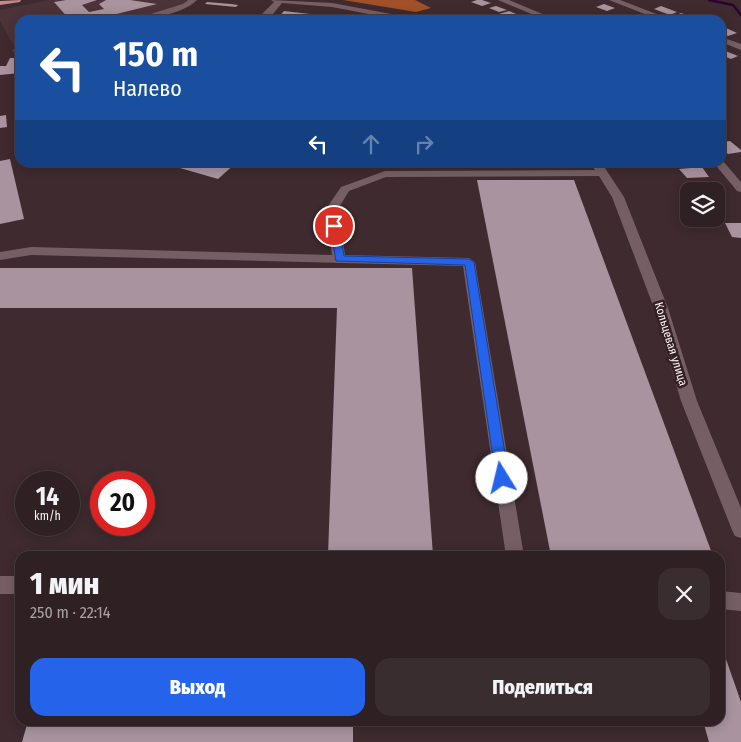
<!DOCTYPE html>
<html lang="ru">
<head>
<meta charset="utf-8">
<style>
  body { margin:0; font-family:"Fira Sans Condensed",sans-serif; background:#3a2d30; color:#f1f3f6; height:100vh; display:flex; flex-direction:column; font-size:19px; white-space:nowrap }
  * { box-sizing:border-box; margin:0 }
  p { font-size:16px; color:#a7a3a6 }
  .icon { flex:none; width:28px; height:28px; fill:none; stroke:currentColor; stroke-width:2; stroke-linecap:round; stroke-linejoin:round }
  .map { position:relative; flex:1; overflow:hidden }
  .drawer { position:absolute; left:15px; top:551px; width:710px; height:175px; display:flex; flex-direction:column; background:#2e2023; border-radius:15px; box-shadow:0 2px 12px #0003,0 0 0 1px #493e41 }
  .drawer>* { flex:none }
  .guide { position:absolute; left:15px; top:15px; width:711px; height:152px; border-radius:15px; box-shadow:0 2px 12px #0003,0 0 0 1px #493e41; background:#1a4fa0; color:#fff; overflow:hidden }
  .buttons { position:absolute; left:680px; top:182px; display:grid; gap:10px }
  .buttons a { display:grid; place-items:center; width:45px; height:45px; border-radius:10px; background:#2e2023; box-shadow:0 2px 12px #0003,0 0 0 1px #493e41; font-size:25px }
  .speed { position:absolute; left:15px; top:471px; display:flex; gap:10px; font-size:25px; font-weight:700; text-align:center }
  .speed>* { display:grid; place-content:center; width:65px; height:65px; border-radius:50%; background:#2e2023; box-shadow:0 2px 12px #0003,0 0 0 1px #493e41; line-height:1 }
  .speed small { font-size:12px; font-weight:400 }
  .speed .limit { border:8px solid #d22; background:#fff; color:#111 }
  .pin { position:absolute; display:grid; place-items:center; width:42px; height:42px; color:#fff; margin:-21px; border:2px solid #fff; border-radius:50%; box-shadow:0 1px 5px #0007 }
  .me { position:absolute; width:55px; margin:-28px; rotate:351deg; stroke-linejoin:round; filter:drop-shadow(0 0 4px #0008) }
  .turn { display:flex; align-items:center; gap:18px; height:105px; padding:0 15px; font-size:22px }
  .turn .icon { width:65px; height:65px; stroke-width:2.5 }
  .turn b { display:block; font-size:35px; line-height:42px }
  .lanes { display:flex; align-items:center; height:48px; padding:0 15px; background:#0003; justify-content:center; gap:25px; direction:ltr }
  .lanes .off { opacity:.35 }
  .round { display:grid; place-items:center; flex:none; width:52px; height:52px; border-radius:15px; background:#3a2d30 }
  .summary { display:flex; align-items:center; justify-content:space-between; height:85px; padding:0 15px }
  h1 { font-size:30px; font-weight:800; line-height:38px }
  .cta { display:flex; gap:10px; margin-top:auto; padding:10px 15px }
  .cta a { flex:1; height:58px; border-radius:15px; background:#2563eb; color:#fff; font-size:20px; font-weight:800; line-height:58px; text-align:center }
  .cta a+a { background:#3a2d30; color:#f1f3f6 }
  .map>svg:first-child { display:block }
  .built { fill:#4c3239 }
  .forest { fill:#a15027 }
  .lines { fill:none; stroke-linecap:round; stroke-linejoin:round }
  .stream { stroke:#2b0233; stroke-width:2.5 }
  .building { fill:#a8939f }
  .minor { fill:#755f64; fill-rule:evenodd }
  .major { fill:#c28886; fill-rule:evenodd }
  .route { fill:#2563eb; stroke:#184099 }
  .labels { text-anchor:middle; stroke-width:5; stroke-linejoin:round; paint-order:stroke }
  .street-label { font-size:12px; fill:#faedf0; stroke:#332125 }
</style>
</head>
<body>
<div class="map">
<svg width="741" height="742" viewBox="0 0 741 742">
  <rect width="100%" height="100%" fill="#3e2a2f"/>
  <polygon class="built" points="49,0 186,0 182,6 127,20 20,20 20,47 15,48 0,21 0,10"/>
  <polygon class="forest" points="343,0 415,0 431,8 416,12"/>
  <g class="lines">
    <polyline class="stream" points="709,0 733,5 741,15"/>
  </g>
  <g class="building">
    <polygon points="66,0 97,0 82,5 89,12 104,9 99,4 106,0 130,0 157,4 92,20 70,20 54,2"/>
    <polygon points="477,0 482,0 491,3 482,6 471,2"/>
    <polygon points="207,2 231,4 238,5 236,7 205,4"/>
    <polygon points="604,4 615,8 607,11 596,7"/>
    <polygon points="496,6 507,10 499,12 489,8"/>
    <polygon points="661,6 677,12 670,15 654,9"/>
    <polygon points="284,11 354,19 354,20 277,19"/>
    <polygon points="509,11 521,16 511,19 499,14"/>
    <polygon points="681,13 693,17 685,20 674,16"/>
    <polygon points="567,14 579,19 568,20 560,17"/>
    <polygon points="633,14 644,19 631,20 625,17"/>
    <polygon points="726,28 737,33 728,36 721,33 721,29"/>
    <polygon points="721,50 723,50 738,56 731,59 721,55"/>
    <polygon points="10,58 20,58 20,73 0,75 0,66 6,66"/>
    <polygon points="6,115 7,127 0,128 0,116"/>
    <polygon points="730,141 741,150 741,152 728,154 721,148 721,142"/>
    <polygon points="10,159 24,219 0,224 0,161"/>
    <polygon points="178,162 237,162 218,179 173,166"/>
    <polygon points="702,167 709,177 687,178 679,169"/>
    <polygon points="477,180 574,180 713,556 551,556"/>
    <polygon points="715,181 725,194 716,195 716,191 705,191 698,182"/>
    <polygon points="725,223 741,223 741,238 732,237"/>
    <polygon points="0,268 412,268 433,555 328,555 337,308 0,308"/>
    <polygon points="720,642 741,702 741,742 709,742 703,721 720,721"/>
    <polygon points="28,721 353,721 353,742 22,742"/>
  </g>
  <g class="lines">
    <g class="minor">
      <path d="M188 0H197C185 13 149 20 131 20L183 4Z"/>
      <polygon points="271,0 332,3 413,18 417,20 400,20 332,7 282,3 268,20 260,20 262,14 274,2"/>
      <polygon points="498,0 509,0 557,20 546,20"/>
      <polygon points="609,0 620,0 672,20 660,20"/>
      <polygon points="721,37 741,44 741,50 721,42"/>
      <polygon points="20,48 20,54 13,51 14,49"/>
      <polygon points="722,160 741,182 741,192 737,191 713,162 721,162"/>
      <polygon points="590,162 601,162 624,197 668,308 697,401 741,508 741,538 735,536 732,530 681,401 654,308 612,197 599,176 386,177 349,191 338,209 345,255 469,258 475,262 524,556 506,556 463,266 31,255 0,260 0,252 31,247 332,255 326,209 341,187 385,171 595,170"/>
      <rect x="0" y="576" width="20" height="18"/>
      <polygon points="720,591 741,593 741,611 720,609"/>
    </g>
    <polygon class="major" points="21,0 20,2 0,5 0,1"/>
  </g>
  <polygon class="route" points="334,223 339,226 344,256 469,259 474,262 509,478 507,482 502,483 498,482 496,478 465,265 336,261 330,226"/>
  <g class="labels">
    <g class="street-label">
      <text transform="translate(671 344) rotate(73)" y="4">Кольцевая улица</text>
    </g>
  </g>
</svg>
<div class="buttons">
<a><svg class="icon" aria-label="layers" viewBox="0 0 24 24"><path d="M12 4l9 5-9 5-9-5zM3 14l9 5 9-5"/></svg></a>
</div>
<div class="speed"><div>14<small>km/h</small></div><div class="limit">20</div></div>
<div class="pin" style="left:334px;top:226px;background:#d93025"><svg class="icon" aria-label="arrive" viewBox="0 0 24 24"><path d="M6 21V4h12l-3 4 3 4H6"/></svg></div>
<svg class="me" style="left:502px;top:478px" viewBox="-20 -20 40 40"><circle r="19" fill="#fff"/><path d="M0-13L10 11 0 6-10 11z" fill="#2563eb"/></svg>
<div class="guide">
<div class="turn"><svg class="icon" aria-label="left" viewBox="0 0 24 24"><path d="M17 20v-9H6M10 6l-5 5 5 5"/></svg><div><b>150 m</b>Налево</div></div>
<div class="lanes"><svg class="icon" aria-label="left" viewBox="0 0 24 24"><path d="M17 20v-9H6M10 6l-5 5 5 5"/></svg><svg class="icon off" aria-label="ahead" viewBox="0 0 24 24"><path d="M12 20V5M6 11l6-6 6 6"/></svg><svg class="icon off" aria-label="right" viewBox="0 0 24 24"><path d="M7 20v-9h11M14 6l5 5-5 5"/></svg></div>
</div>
<section class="drawer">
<div class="summary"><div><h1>1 мин</h1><p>250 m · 22:14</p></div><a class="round"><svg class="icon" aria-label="close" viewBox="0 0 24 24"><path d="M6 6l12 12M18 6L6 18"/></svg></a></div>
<div class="cta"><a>Выход</a><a>Поделиться</a></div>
</section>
</div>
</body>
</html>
